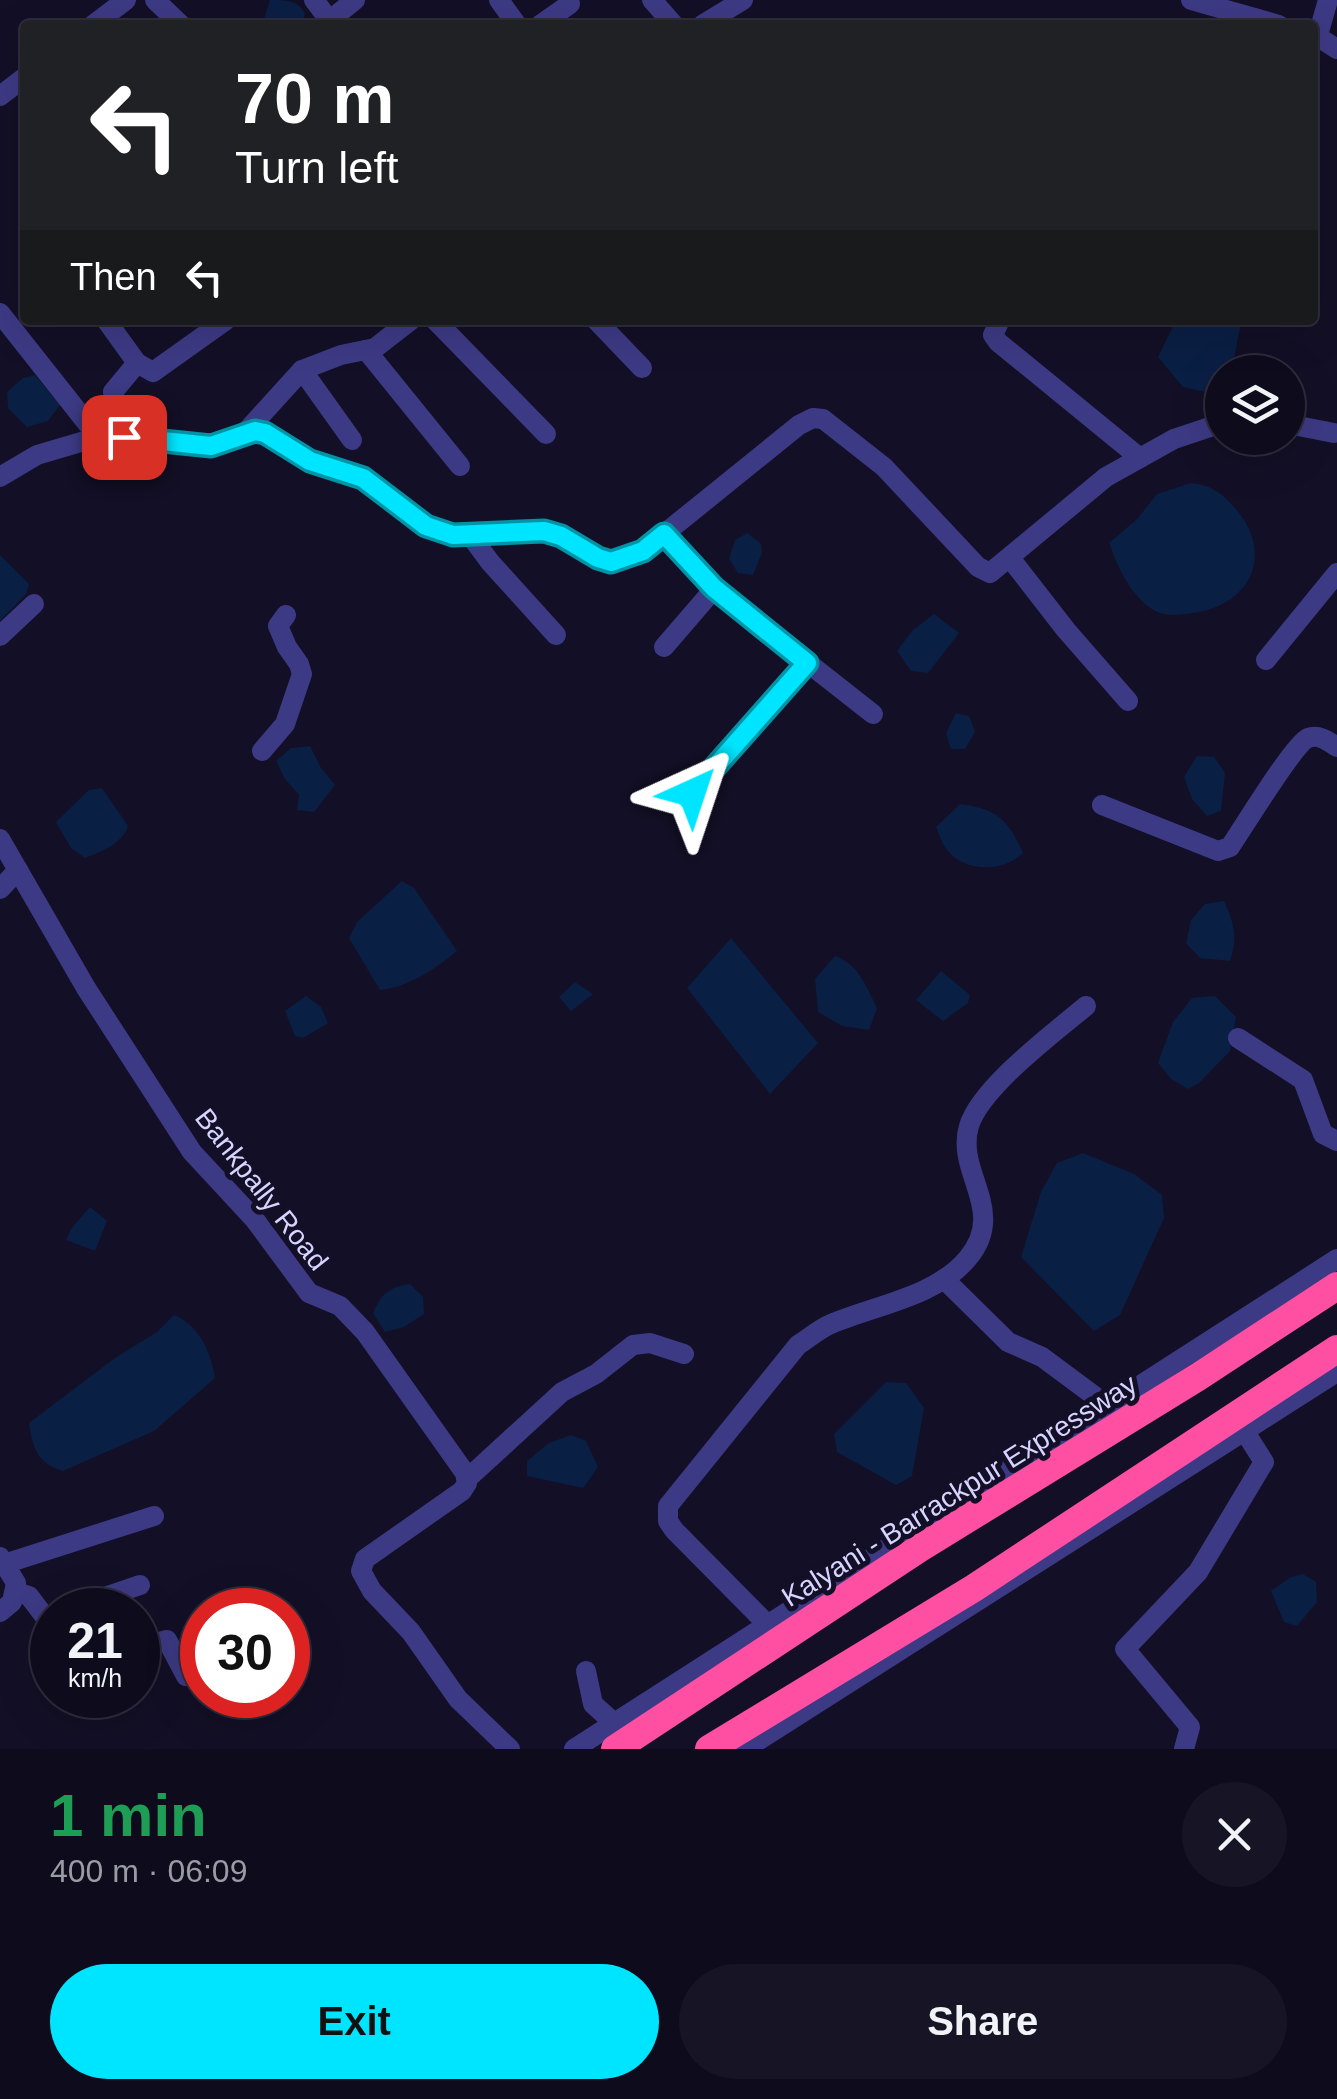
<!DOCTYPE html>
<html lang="en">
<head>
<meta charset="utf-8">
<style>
  body { margin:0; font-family:Arial,sans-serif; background:#171425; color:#f1f3f6; height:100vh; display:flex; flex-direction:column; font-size:38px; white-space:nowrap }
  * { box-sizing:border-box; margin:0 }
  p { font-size:32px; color:#9b9ba3 }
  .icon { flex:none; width:55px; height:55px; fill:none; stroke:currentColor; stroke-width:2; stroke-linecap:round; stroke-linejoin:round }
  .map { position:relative; height:1749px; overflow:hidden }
  .sheet { display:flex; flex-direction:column; background:#0e0b1c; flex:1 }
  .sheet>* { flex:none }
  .top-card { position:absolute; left:20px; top:20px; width:1298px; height:305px; border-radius:10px; box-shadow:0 10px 40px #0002,0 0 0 2px #2e2b3b; background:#202124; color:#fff; overflow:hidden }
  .fabs { position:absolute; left:1205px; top:355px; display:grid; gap:20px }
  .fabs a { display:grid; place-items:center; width:100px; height:100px; border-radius:50%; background:#0e0b1c; box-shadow:0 10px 40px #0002,0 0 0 2px #2e2b3b; font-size:50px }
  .speed { position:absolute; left:30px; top:1588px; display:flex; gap:20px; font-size:50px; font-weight:700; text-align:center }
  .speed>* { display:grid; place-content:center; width:130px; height:130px; border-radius:50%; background:#0e0b1c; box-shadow:0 10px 40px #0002,0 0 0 2px #2e2b3b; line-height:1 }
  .speed small { font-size:25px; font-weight:400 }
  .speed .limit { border:15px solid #d22; background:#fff; color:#111 }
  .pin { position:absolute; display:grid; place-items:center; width:85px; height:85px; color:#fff; margin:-42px; border-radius:20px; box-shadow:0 5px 15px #0006 }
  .me { position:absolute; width:110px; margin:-55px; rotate:42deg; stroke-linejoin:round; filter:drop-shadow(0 0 8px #0008) }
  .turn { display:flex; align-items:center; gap:35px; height:210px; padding:0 50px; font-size:45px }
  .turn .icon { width:130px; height:130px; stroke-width:2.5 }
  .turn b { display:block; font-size:70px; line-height:85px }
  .then { display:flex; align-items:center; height:95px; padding:0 50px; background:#0003; gap:20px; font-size:38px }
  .round { display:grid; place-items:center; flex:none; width:105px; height:105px; border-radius:52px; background:#171425 }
  .head { display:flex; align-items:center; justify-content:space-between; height:170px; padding:0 50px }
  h1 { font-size:60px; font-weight:700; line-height:75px; color:#1e9e55 }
  .primary-button { display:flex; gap:20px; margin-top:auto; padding:20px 50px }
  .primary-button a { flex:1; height:115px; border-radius:60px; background:#00e5ff; color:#111; font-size:40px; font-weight:700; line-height:115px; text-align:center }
  .primary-button a+a { background:#171425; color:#f1f3f6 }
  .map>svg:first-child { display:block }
  .water { fill:#0a1f44 }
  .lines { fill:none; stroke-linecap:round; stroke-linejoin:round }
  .minor { stroke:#3d3a85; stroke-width:20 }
  .highway { stroke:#ff4fa3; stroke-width:28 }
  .route-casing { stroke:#0095a6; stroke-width:25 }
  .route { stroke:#00e5ff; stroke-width:18 }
  .labels { text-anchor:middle; stroke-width:10; stroke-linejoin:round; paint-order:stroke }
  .street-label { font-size:28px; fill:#d9d4ff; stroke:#130f26 }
</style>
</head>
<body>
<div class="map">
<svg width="1337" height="1749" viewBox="0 0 1337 1749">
  <rect width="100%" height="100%" fill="#130f26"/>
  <g class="water">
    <path d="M270 0C287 0 298 0 305 14L301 25H262Z"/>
    <polygon points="1176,320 1235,320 1240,328 1232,368 1229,372 1222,372 1222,381 1213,394 1183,387 1158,357"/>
    <polygon points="35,375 60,405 48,421 27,427 8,408 7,392 23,378"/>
    <path d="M1191 483C1211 485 1222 493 1235 508 1275 554 1251 605 1193 613 1177 615 1163 618 1149 607 1128 591 1118 567 1109 543L1137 519 1157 494Z"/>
    <polygon points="747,533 761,544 762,553 753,575 738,573 729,559 735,540"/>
    <polygon points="0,555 29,584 26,594 0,621"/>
    <polygon points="934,614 959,633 928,673 911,671 897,651 912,631"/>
    <polygon points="956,713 969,716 975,732 965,749 951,749 946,733"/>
    <polygon points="310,746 321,768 335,785 314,812 297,810 299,795 285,779 276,761 291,748"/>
    <polygon points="1197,756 1214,757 1225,773 1221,811 1207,816 1192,799 1184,777"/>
    <path d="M102 788 128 826C123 843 101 852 85 858L71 848 56 822 89 790Z"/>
    <path d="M960 804C997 809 1008 819 1023 853 1004 872 965 873 947 850 942 844 939 834 936 827Z"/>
    <path d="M402 881 414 888 457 951C435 969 409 987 380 990L349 938 357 922Z"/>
    <path d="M1224 901C1234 923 1238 938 1230 961L1200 958 1186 943 1191 920 1205 904Z"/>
    <polygon points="731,938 818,1043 770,1094 687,988"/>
    <path d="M835 956C859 965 866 986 877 1008L869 1030 842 1026 818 1012 815 979Z"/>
    <polygon points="941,971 970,995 968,1003 943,1021 916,1000"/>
    <polygon points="575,982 593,994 571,1011 559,997"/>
    <polygon points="306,996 321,1007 328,1023 303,1038 295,1036 285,1011"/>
    <polygon points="1215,996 1236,1017 1230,1051 1199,1083 1188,1089 1171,1079 1158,1063 1173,1022 1192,998"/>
    <polygon points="1083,1153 1134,1174 1162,1195 1164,1218 1120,1315 1094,1331 1021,1257 1041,1192 1057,1163"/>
    <polygon points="90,1207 107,1221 95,1251 66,1240 71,1229"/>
    <path d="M410 1284 423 1297 424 1314 404 1327 385 1332 373 1313C381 1294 389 1287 410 1284Z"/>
    <path d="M174 1315C199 1325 211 1352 215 1378L154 1431 63 1471C38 1464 32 1447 29 1423L115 1358 157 1332Z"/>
    <polygon points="886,1382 906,1383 924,1408 912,1476 896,1485 837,1452 834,1434"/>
    <polygon points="571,1435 586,1441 598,1467 583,1488 527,1476 527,1461 549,1443"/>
    <polygon points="1303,1574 1316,1582 1317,1602 1297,1626 1284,1622 1271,1591 1291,1577"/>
  </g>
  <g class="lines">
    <g class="minor">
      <polyline points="155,0 181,25"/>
      <polyline points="314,0 330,21"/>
      <polyline points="499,0 517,25"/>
      <polyline points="652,0 674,25"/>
      <polyline points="1191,0 1279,25"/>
      <polyline points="93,25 126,0"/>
      <polyline points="324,25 355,0"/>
      <polyline points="540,25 570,4"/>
      <polyline points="702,25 743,0"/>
      <polyline points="1312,33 1337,49"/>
      <polyline points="1318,35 1328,0"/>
      <polyline points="0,96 25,77"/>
      <polyline points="0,313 98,437"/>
      <polyline points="106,320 137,363 113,392 124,437"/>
      <polyline points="435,320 546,434"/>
      <polyline points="596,320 642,368"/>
      <polyline points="1000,320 993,335 998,342 1140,458"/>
      <polyline points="366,350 460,466"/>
      <polyline points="137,363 153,372 226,320"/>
      <polyline points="302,370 352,440"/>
      <polyline points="1288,424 1334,433"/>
      <polyline points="244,434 302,370 341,355 375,348 411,320"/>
      <polyline points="0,477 37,455 98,437 211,446 255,431 265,433 310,461 363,478 426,525 441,532 482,535 525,530 545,531 561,536 598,559 611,562 643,551 799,425 813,418 823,419 884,467 978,567 990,573 1106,477 1174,439 1222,423"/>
      <polyline points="664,534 714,589 873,714"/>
      <polyline points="470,535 490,562 556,635"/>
      <polyline points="1010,558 1066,630 1128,701"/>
      <polyline points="0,636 34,604"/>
      <polyline points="664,647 714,589"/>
      <polyline points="1266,660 1337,573"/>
      <polyline points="262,751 285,724 302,674 299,664 287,647 278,626 286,615"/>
      <polyline points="692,793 807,663"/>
      <path d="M1102 805 1218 851 1230 847C1243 828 1294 744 1308 738 1319 734 1328 741 1337 747"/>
      <polyline points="0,839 86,988 192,1152 255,1220 309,1293 340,1306 365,1332 465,1473 467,1483 462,1491 365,1559 361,1571 372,1591 411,1632 458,1699 510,1749"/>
      <polyline points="0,889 18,870"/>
      <polyline points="1238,1038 1303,1080 1323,1134 1337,1141"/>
      <polyline points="944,1279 1008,1342 1042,1357 1108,1406"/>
      <polyline points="467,1479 562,1392 596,1374 633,1345 650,1343 684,1354"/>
      <polyline points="0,1557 16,1583 12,1602 0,1612"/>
      <polyline points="4,1564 154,1516"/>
      <polyline points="16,1592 29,1596 45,1617 52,1615"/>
      <polyline points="67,1610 140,1585"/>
      <path d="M768 1625 674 1530 668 1521V1506L798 1345C809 1338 819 1329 831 1324 875 1305 936 1297 968 1258 1008 1210 955 1173 969 1126 981 1087 1054 1033 1086 1006"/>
      <polyline points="138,1648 167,1640 186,1676 202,1678"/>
      <polyline points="586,1671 593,1704 614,1723"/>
      <polyline points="574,1749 1337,1259"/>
      <polyline points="745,1749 1337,1372"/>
      <polyline points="1184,1749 1190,1727 1125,1649 1198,1572 1264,1462 1245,1432"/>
    </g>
    <g class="highway">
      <polyline points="615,1749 920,1548 1198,1377 1337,1286"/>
      <polyline points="709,1749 974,1588 1337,1349"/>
    </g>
  </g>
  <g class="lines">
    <defs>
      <polyline id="route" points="124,437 211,446 255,431 265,433 310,461 363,478 426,526 453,535 544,531 561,536 598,558 611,562 643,551 664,534 714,588 807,663 692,793"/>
    </defs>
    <use href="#route" class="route-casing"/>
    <use href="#route" class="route"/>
  </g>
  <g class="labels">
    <g class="street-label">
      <text transform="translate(262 1189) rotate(52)" y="10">Bankpally Road</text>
      <text transform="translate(959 1490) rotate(-32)" y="10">Kalyani - Barrackpur Expressway</text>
    </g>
  </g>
</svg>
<div class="fabs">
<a><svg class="icon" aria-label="layers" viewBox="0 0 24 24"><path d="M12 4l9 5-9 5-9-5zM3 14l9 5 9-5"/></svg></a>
</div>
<div class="speed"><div>21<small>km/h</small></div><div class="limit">30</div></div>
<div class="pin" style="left:124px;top:437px;background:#d93025"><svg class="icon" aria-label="arrive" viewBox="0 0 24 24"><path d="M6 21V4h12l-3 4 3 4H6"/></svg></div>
<svg class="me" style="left:692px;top:793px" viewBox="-20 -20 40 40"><path d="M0-17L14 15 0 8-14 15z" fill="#00e5ff" stroke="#fff" stroke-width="4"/></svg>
<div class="top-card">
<div class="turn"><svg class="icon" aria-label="left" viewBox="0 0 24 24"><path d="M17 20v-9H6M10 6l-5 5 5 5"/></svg><div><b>70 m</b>Turn left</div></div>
<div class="then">Then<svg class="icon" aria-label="left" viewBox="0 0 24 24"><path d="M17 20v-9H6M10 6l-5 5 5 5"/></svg></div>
</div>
</div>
<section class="sheet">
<div class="head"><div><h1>1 min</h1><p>400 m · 06:09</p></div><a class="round"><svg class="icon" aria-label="close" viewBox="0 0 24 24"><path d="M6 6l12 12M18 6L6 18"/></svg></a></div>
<div class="primary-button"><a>Exit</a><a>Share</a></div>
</section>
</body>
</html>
